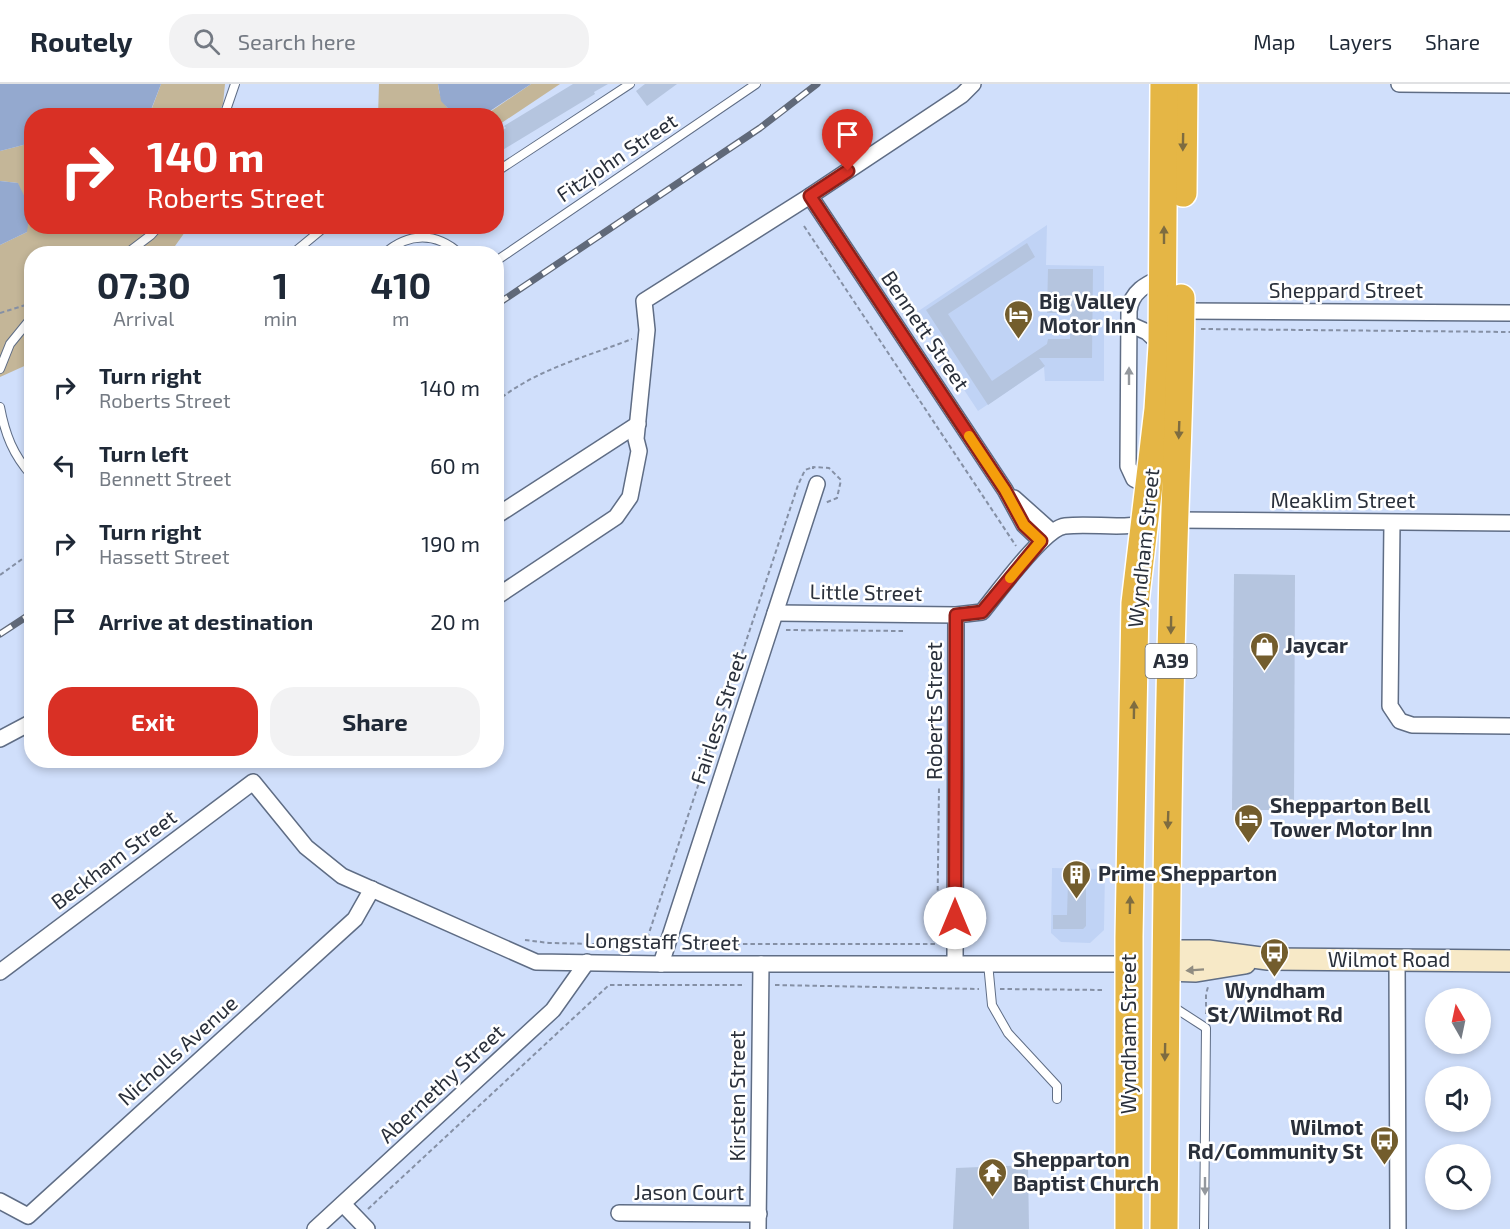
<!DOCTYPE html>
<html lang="en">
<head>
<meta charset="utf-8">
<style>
  body { margin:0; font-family:"Exo 2",sans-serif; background:#f2f2f3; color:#1f2937; height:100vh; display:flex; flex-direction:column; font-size:22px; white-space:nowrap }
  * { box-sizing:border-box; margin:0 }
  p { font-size:20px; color:#747a83 }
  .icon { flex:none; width:33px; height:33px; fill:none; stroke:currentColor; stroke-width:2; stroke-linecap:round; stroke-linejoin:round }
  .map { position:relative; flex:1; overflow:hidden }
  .panel { position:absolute; left:24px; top:162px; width:480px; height:522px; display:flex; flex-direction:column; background:#fff; border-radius:24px; box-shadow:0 3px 9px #0003 }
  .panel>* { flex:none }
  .guide { position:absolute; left:24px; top:24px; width:480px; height:126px; border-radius:24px; box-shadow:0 3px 9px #0003; background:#d93025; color:#fff; overflow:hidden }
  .needle { width:39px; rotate:351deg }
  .buttons { position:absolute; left:1425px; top:904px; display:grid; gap:12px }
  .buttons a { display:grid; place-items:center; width:66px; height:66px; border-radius:50%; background:#fff; box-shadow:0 3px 9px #0003; font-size:30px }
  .pin { position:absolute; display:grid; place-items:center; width:51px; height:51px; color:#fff; margin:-62px -26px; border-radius:50% 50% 50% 0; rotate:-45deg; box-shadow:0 0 6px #0007 }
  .pin .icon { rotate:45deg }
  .me { position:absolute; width:66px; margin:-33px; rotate:0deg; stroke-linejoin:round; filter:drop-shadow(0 0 4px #0008) }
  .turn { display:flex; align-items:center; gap:21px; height:126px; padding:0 24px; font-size:27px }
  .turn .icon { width:78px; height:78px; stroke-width:2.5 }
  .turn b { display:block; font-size:42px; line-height:51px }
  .eta { display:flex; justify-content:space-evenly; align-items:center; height:102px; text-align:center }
  .eta b { font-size:36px; font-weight:700; line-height:42px }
  .cta { display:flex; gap:12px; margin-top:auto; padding:12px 24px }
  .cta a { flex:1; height:69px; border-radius:24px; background:#d93025; color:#fff; font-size:24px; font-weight:700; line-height:69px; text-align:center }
  .cta a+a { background:#f2f2f3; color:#1f2937 }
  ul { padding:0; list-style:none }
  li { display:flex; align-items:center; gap:18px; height:78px; padding:0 24px }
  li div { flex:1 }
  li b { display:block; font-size:22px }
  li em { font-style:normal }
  header { display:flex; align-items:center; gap:36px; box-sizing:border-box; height:84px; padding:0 30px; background:#fff; border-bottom:2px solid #e0e1e3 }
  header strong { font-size:28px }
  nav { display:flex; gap:33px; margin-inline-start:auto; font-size:21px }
  .search { width:420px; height:54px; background:#f2f2f3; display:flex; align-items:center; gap:15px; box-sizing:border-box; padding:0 21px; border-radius:24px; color:#747a83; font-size:22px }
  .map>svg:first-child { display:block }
  .built { fill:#c0d3f5 }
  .green { fill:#c4b698 }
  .water { fill:#94a9cf }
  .building { fill:#b5c5df }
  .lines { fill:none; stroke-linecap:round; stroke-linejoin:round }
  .lane-casing { stroke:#5f6d85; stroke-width:10 }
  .street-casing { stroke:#5f6d85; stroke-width:18 }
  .secondary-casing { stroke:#5f6d85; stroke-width:24 }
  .highway-casing { stroke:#fff; stroke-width:30 }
  .path { stroke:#8590a5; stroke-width:2; stroke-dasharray:4.5 3; stroke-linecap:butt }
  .lane { stroke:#fff; stroke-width:8 }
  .street { stroke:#fff; stroke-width:15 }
  .secondary { stroke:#f7e9c7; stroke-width:21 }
  .highway { stroke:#e5b645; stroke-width:27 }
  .rail-casing { stroke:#606979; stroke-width:7 }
  .rail { stroke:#fff; stroke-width:4.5; stroke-dasharray:14; stroke-linecap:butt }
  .oneway { fill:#7e6c40 }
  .oneway2 { fill:#94989d }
  .oneway3 { fill:#908c81 }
  .route-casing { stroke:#8d1f18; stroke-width:15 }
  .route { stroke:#d93025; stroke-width:10 }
  .slow { stroke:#f59e0b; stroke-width:10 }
  .labels { text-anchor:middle; stroke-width:5; stroke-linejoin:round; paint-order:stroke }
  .shield { fill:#fff; stroke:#6a6e76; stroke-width:1.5 }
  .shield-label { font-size:20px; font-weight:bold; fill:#2a303b }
  .street-label { font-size:21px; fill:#2a303b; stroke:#fff }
  .poi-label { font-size:21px; font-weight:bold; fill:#2a303b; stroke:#fff; text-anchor:start }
</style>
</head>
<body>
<header>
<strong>Routely</strong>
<div class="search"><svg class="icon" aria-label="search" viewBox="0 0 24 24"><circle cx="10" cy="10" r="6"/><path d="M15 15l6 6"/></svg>Search here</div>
<nav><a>Map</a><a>Layers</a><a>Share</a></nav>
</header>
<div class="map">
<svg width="1510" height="1145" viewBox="0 0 1510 1145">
  <rect width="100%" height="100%" fill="#d0dffb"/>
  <g class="built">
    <polygon points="1047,141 1046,181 1104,182 1104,297 1045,297 1044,283 978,327 914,230"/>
    <polygon points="1052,784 1105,785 1104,846 1090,859 1061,858 1051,849"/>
  </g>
  <g class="green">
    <polygon points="161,0 225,0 223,20 217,31 149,32"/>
    <path d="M379 0H438C439 13 445 24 455 31L378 32Z"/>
    <polygon points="531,0 560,0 497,42 496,32 484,32"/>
    <polygon points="31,59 32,142 186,143 185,148 170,169 32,170 31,279 0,293 0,161 27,148 18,99 0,97 0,67"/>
  </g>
  <g class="water">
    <polygon points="0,0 161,0 149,31 32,32 31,59 0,67"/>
    <polygon points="438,0 531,0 484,31 455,32 441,17"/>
    <polygon points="0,97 18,99 30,124 27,148 0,161"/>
  </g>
  <g class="building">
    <polygon points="573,0 608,0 594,8 595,10 496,70 496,50 506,44 504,42"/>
    <polygon points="645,0 677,0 647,22 636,7"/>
    <polygon points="1027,159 1035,173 948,230 992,297 1047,260 1048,255 1070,255 1070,229 1047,229 1048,185 1093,185 1092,274 1039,274 1045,282 988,321 926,226"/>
    <polygon points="1234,490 1295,491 1294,726 1232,726"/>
    <polygon points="1068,798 1086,798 1086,842 1083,845 1053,845 1053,831 1067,831"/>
    <polygon points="1028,1081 1029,1145 953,1145 956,1084"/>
  </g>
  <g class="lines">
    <defs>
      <g id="lane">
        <polyline points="224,32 235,0"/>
        <polyline points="496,88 630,0"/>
        <polyline points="126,170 151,151 159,142"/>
        <polyline points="292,170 326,142"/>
        <path d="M384 170C408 148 437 148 460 170"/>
        <polyline points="496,177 756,0"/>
        <polyline points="0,285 10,260 32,233"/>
        <path d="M0 323C5 350 13 371 32 392"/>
        <polyline points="988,879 992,921 1008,949 1057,1002 1057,1015"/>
        <polyline points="1172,922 1206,944 1204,1145"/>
      </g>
      <g id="street">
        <polyline points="1399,0 1510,1"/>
        <polyline points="810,112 1005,406 1024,441 1041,457"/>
        <polyline points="1181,227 1510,229"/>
        <polyline points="1129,240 1147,248 1162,262"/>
        <path d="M1150 403 1134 395 1128 382 1129 227C1131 207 1147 200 1164 192"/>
        <polyline points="1014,414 1051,447"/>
        <polyline points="496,432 638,340"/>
        <polyline points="1175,436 1510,439"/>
        <polyline points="1392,439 1390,622 1400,637 1412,641 1510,642"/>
        <polyline points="496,513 616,433 630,413 639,367 636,355 647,246 644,217 810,112 962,11 973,0"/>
        <polyline points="775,529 956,531"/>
        <polyline points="0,655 32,638"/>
        <polyline points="1397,876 1398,1145"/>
        <path d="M955 879 956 531 982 528C997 510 1044 444 1065 442 1091 439 1118 445 1144 440"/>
        <polyline points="661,880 817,400"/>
        <polyline points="0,888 253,698 306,763 342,792 536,878 661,880 1129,880"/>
        <polyline points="0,1117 28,1132 355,835 372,805"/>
        <polyline points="343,1120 367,1145"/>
        <polyline points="619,1129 759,1130"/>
        <polyline points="315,1145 553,926 587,878"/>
        <polyline points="758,1145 761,880"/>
      </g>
      <g id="secondary">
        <polyline points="1165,867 1208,867 1268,875 1510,877"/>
        <polyline points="1165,886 1196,887 1245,879"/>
      </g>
      <g id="highway">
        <polyline points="1183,109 1184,0"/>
        <polyline points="1129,1145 1129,853 1135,519 1158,325 1162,262 1164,0"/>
        <path d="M1164 1145C1166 941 1166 736 1172 532 1174 426 1180 320 1181 214"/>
      </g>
    </defs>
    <use href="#lane" class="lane-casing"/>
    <use href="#street" class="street-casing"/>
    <use href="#secondary" class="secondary-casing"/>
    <use href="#highway" class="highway-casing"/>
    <g class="path">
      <polyline points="804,142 1016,462"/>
      <polyline points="0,229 32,219"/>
      <polyline points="1201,245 1510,248"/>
      <path d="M496 318C534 286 586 273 632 255"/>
      <polyline points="813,385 813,383 829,384 841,396 837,414 825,419"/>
      <polyline points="0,491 32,468"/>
      <polyline points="786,546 903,547"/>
      <polyline points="685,855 690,860 937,860 939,703"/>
      <polyline points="525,856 549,859 645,861 798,401 805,386 813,383"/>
      <polyline points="775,901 979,905"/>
      <polyline points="1000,905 1105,906"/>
      <polyline points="1206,930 1206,910 1208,903"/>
      <polyline points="368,1125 609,901 745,901"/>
    </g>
    <use href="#lane" class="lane"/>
    <use href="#street" class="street"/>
    <use href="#secondary" class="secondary"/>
    <use href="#highway" class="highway"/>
    <defs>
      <g id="rail">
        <polyline points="496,221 760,44 817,0"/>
        <polyline points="0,550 32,529"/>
      </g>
    </defs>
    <use href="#rail" class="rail-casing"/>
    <use href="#rail" class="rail"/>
  </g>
  <defs><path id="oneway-solid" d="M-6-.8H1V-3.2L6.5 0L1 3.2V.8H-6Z" transform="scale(1.5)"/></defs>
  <g class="oneway">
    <use href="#oneway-solid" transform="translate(1183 58) rotate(91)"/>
    <use href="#oneway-solid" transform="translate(1164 151) rotate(-90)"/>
    <use href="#oneway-solid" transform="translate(1179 346) rotate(92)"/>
    <use href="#oneway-solid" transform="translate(1171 541) rotate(91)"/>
    <use href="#oneway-solid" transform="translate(1134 626) rotate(-89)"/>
    <use href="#oneway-solid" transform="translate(1168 736) rotate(92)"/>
    <use href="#oneway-solid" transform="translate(1130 821) rotate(-89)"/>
    <use href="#oneway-solid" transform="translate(1165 968) rotate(91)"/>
  </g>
  <g class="oneway2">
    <use href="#oneway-solid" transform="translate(1129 292) rotate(-90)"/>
    <use href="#oneway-solid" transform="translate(1205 1102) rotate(90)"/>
  </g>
  <use class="oneway3" href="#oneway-solid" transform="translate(1195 886) rotate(176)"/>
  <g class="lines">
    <defs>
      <polyline id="route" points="848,87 810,112 1005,406 1024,441 1041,457 982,528 956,531 955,834"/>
    </defs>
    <use href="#route" class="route-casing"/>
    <use href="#route" class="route"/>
    <polyline class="slow" points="969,352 1005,406 1024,441 1041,457 1010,494"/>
  </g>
  <defs>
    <symbol id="hotel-pin" viewBox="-11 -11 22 30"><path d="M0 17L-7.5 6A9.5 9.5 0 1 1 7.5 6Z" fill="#735d2d" stroke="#fff"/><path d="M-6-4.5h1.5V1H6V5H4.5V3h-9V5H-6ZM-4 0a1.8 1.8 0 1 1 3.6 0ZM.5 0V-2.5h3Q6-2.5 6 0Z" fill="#fff"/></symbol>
    <symbol id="shop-pin" viewBox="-11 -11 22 30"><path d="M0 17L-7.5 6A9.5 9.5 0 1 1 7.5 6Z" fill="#735d2d" stroke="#fff"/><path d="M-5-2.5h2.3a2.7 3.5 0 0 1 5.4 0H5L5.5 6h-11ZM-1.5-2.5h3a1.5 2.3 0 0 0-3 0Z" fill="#fff"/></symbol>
    <symbol id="building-pin" viewBox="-11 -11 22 30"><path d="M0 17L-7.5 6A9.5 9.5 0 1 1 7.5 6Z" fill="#735d2d" stroke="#fff"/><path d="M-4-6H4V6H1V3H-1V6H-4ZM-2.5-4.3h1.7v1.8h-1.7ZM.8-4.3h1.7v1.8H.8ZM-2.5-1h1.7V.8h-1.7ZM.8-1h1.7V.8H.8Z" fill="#fff"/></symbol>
    <symbol id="bus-pin" viewBox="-11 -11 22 30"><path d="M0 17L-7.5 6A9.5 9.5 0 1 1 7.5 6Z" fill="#735d2d" stroke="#fff"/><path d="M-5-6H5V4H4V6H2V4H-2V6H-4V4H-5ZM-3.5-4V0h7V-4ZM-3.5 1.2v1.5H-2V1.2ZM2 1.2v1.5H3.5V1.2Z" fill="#fff"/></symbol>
    <symbol id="temple-pin" viewBox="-11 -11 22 30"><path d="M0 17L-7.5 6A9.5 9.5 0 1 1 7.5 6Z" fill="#735d2d" stroke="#fff"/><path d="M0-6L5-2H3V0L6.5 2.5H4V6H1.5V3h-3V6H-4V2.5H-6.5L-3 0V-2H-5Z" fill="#fff"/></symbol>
  </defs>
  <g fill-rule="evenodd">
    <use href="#hotel-pin" x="1002" y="214" width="33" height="45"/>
    <use href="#shop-pin" x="1248" y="546" width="33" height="45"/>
    <use href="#hotel-pin" x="1232" y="718" width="33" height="45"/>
    <use href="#building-pin" x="1060" y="774" width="33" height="45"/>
    <use href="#bus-pin" x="1258" y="852" width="33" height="45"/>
    <use href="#bus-pin" x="1368" y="1040" width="33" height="45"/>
    <use href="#temple-pin" x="976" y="1072" width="33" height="45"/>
  </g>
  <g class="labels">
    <rect class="shield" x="1145.5" y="560" width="51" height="34" rx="4.5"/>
    <g class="shield-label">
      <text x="1171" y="584">A39</text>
    </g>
    <g class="street-label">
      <text transform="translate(617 74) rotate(-34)" y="7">Fitzjohn Street</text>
      <text x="1346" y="214">Sheppard Street</text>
      <text transform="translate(925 247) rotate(56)" y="7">Bennett Street</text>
      <text x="1343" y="424">Meaklim Street</text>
      <text transform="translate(1144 464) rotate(-84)" y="7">Wyndham Street</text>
      <text transform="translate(866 509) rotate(1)" y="7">Little Street</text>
      <text transform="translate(935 627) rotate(-90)" y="7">Roberts Street</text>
      <text transform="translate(719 634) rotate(-72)" y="7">Fairless Street</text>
      <text transform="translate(114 776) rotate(-37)" y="7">Beckham Street</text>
      <text transform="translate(662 858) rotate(1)" y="7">Longstaff Street</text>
      <text x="1389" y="883">Wilmot Road</text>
      <text transform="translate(1129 950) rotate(-90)" y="7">Wyndham Street</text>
      <text transform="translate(178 967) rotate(-42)" y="7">Nicholls Avenue</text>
      <text transform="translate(442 1000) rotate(-43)" y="7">Abernethy Street</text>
      <text transform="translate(738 1012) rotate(-90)" y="7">Kirsten Street</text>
      <text x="689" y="1116">Jason Court</text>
    </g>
    <g class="poi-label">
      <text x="1039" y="225">Big Valley<tspan x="1039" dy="24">Motor Inn</tspan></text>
      <text x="1285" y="569">Jaycar</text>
      <text x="1270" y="729">Shepparton Bell<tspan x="1270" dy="24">Tower Motor Inn</tspan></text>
      <text x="1098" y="797">Prime Shepparton</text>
      <text x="1275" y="914" text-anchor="middle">Wyndham<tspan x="1275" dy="24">St/Wilmot Rd</tspan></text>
      <text x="1363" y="1051" text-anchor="end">Wilmot<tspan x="1363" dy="24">Rd/Community St</tspan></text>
      <text x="1013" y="1083">Shepparton<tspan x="1013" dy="24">Baptist Church</tspan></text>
    </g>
  </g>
</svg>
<div class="buttons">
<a><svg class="needle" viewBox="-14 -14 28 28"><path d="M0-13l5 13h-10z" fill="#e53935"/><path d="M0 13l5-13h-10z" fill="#747a83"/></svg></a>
<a><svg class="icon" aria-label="sound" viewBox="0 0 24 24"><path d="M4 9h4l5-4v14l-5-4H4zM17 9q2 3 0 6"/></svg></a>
<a><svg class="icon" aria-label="search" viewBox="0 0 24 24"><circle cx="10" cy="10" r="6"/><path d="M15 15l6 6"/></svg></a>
</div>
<div class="pin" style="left:848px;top:87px;background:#d93025"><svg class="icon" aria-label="arrive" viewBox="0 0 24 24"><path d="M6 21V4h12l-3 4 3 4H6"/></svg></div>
<svg class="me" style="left:955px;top:834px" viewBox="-20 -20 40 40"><circle r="19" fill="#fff"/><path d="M0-13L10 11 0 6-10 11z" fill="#d93025"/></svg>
<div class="guide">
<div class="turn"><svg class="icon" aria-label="right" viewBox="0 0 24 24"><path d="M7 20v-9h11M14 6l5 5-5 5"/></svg><div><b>140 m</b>Roberts Street</div></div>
</div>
<section class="panel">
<div class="eta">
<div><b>07:30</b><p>Arrival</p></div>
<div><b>1</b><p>min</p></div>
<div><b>410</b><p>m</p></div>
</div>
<ul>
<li><svg class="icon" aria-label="right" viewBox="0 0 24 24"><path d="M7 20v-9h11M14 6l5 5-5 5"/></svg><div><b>Turn right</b><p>Roberts Street</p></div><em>140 m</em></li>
<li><svg class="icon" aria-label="left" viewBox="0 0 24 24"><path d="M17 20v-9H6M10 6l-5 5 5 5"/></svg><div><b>Turn left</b><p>Bennett Street</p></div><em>60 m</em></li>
<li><svg class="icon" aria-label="right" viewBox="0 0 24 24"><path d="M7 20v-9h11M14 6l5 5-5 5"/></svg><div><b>Turn right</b><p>Hassett Street</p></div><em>190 m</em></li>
<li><svg class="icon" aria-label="arrive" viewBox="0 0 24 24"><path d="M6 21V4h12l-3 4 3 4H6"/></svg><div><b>Arrive at destination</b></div><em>20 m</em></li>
</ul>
<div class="cta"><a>Exit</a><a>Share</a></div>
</section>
</div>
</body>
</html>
